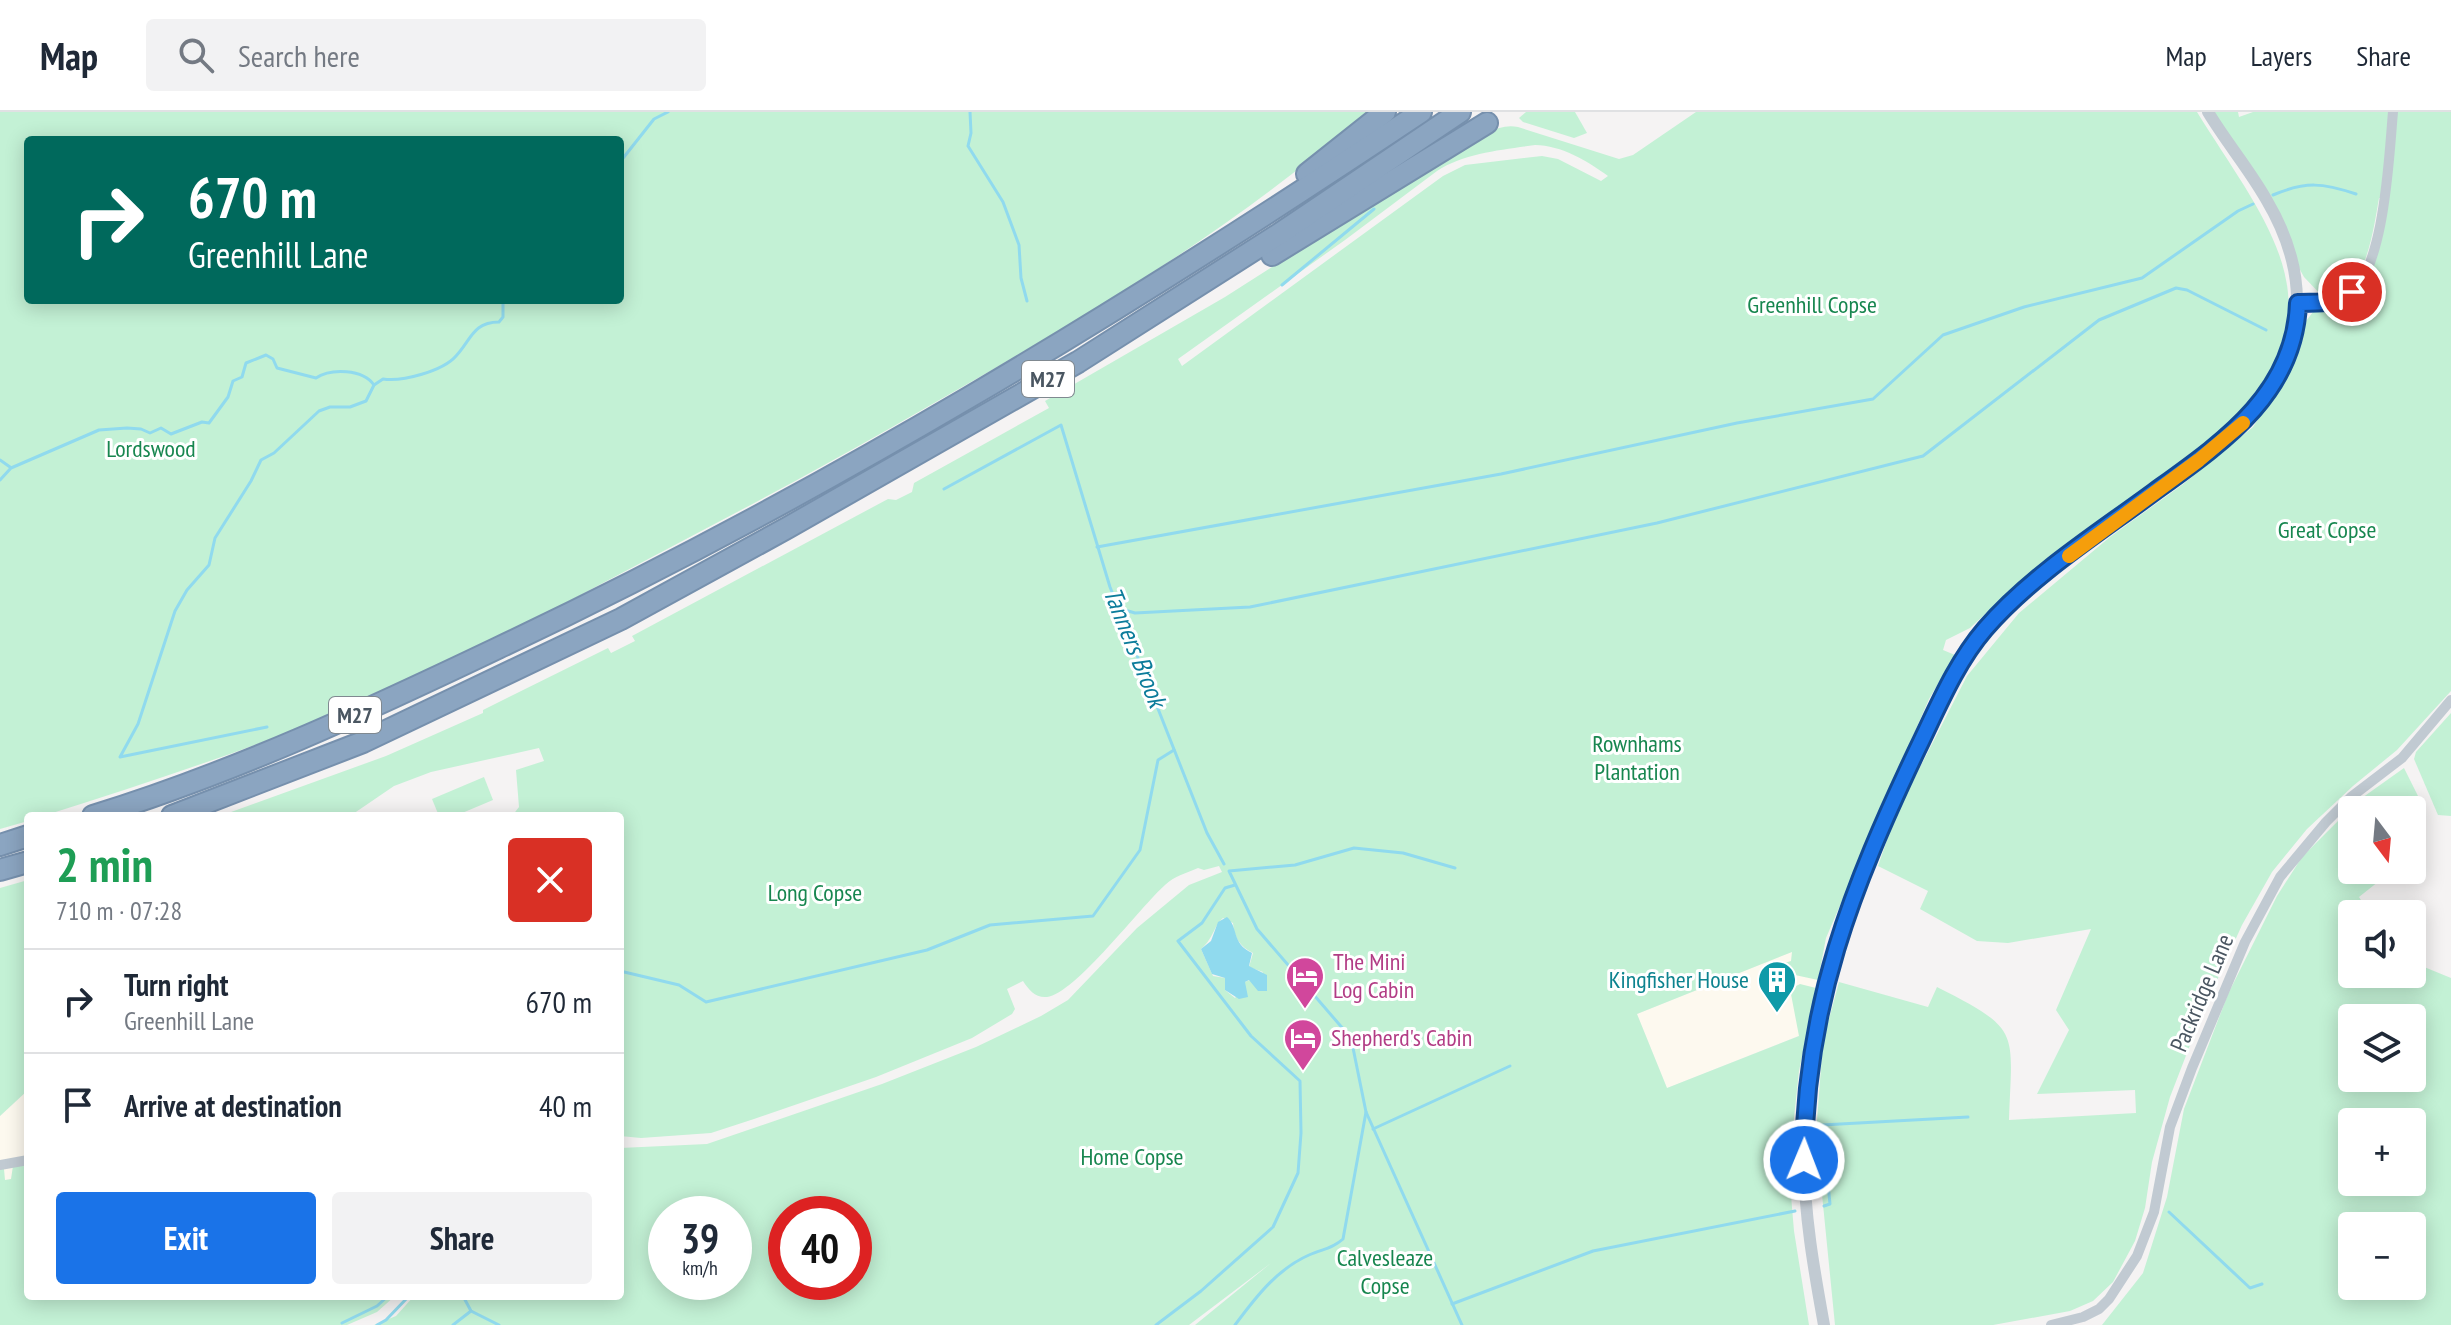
<!DOCTYPE html>
<html lang="en">
<head>
<meta charset="utf-8">
<style>
  body { margin:0; font-family:"PT Sans Narrow",sans-serif; background:#f2f2f3; color:#1f2937; height:100vh; display:flex; flex-direction:column; font-size:30px; white-space:nowrap }
  * { box-sizing:border-box; margin:0 }
  p { font-size:26px; color:#747a83 }
  .icon { flex:none; width:44px; height:44px; fill:none; stroke:currentColor; stroke-width:2; stroke-linecap:round; stroke-linejoin:round }
  .map { position:relative; flex:1; overflow:hidden }
  .panel { position:absolute; left:24px; top:700px; width:600px; height:488px; display:flex; flex-direction:column; background:#fff; border-radius:8px; box-shadow:0 4px 20px #0003 }
  .panel>* { flex:none }
  .guide { position:absolute; left:24px; top:24px; width:600px; height:168px; border-radius:8px; box-shadow:0 4px 20px #0003; background:#00695c; color:#fff; overflow:hidden }
  .needle { width:52px; rotate:164deg }
  .controls { position:absolute; left:2338px; top:684px; display:grid; gap:16px }
  .controls a { display:grid; place-items:center; width:88px; height:88px; border-radius:8px; background:#fff; box-shadow:0 4px 20px #0003; font-size:40px }
  .speed { position:absolute; left:648px; top:1084px; display:flex; gap:16px; font-size:40px; font-weight:700; text-align:center }
  .speed>* { display:grid; place-content:center; width:104px; height:104px; border-radius:50%; background:#fff; box-shadow:0 4px 20px #0003; line-height:1 }
  .speed small { font-size:20px; font-weight:400 }
  .speed .limit { border:12px solid #d22; background:#fff; color:#111 }
  .pin { position:absolute; display:grid; place-items:center; width:68px; height:68px; color:#fff; margin:-34px; border:4px solid #fff; border-radius:50%; box-shadow:0 2px 8px #0007 }
  .me { position:absolute; width:88px; margin:-44px; rotate:1deg; stroke-linejoin:round; filter:drop-shadow(0 0 6px #0008) }
  .turn { display:flex; align-items:center; gap:28px; height:168px; padding:0 32px; font-size:36px }
  .turn .icon { width:104px; height:104px; stroke-width:2.5 }
  .turn b { display:block; font-size:56px; line-height:68px }
  .round { display:grid; place-items:center; flex:none; width:84px; height:84px; border-radius:8px; background:#f2f2f3 }
  .overview { display:flex; align-items:center; justify-content:space-between; height:136px; padding:0 32px }
  h1 { font-size:48px; font-weight:600; line-height:60px; color:#1e9e55 }
  .action { display:flex; gap:16px; margin-top:auto; padding:16px 32px }
  .action a { flex:1; height:92px; border-radius:8px; background:#1a73e8; color:#fff; font-size:32px; font-weight:600; line-height:92px; text-align:center }
  .action a+a { background:#f2f2f3; color:#1f2937 }
  ul { padding:0; list-style:none }
  li { display:flex; align-items:center; gap:24px; height:104px; padding:0 32px; border-top:2px solid #e0e1e3 }
  li div { flex:1 }
  li b { display:block; font-size:30px }
  li em { font-style:normal }
  header { display:flex; align-items:center; gap:48px; box-sizing:border-box; height:112px; padding:0 40px; background:#fff; border-bottom:2px solid #e0e1e3 }
  header strong { font-size:38px }
  nav { display:flex; gap:44px; margin-inline-start:auto; font-size:28px }
  .search { width:560px; height:72px; background:#f2f2f3; display:flex; align-items:center; gap:20px; box-sizing:border-box; padding:0 28px; border-radius:8px; color:#747a83; font-size:30px }
  .map>svg:first-child { display:block }
  .commercial { fill:#fdf9ef }
  .green { fill:#c3f1d5; fill-rule:evenodd }
  .water { fill:#90daee }
  .lines { fill:none; stroke-linecap:round; stroke-linejoin:round }
  .stream { stroke:#90daee; stroke-width:3 }
  .motorway-casing { stroke:#7690ad; stroke-width:24 }
  .minor { stroke:#c1cad2; stroke-width:10 }
  .tertiary { stroke:#c1cad2; stroke-width:12 }
  .motorway { stroke:#8ba5c1; stroke-width:20 }
  .route-casing { stroke:#114b97; stroke-width:20 }
  .route { stroke:#1a73e8; stroke-width:14 }
  .slow { stroke:#f59e0b; stroke-width:14 }
  .labels { text-anchor:middle; stroke-width:6; stroke-linejoin:round; paint-order:stroke }
  .shield { fill:#fff; stroke:#808990; stroke-width:2 }
  .shield-label { font-size:22px; font-weight:bold; fill:#4a5661 }
  .park-label { font-size:24px; fill:#17864f; stroke:#fff }
  .hotel-label { font-size:24px; fill:#b23c85; stroke:#fff; text-anchor:start }
  .culture-label { font-size:24px; fill:#0d838f; stroke:#fff; text-anchor:end }
  .street-label { font-size:24px; fill:#4a5661; stroke:#fff }
  .water-label { font-size:26px; font-style:italic; fill:#0c7c9b; stroke:#fff }
</style>
</head>
<body>
<header>
<strong>Map</strong>
<div class="search"><svg class="icon" aria-label="search" viewBox="0 0 24 24"><circle cx="10" cy="10" r="6"/><path d="M15 15l6 6"/></svg>Search here</div>
<nav><a>Map</a><a>Layers</a><a>Share</a></nav>
</header>
<div class="map">
<svg width="2451" height="1213" viewBox="0 0 2451 1213">
  <rect width="100%" height="100%" fill="#f5f3f3"/>
  <g class="commercial">
    <polygon points="1826,826 1806,921 1667,976 1637,902"/>
    <polygon points="28,978 28,1064 0,1070 0,1004"/>
  </g>
  <g class="green">
    <path d="M0 0H1367C1226 125 1058 221 894 314 798 369 699 420 601 472 550 499 499 528 447 553 317 615 179 661 43 704H28V709L0 717ZM28 28H620V188H28Z"/>
    <polygon points="1526,0 1575,0 1587,21 1574,26 1523,10 1519,6"/>
    <path d="M1696 0H2197C2265 110 2344 192 2234 311L2018 472 1970 516 1946 528 1943 538 1955 543 1929 587 1826 826 1818 868 1795 863 1789 866 1787 861 1767 868 1766 857 1791 849 1792 840 1637 902 1667 976 1799 924 1790 877 1800 872 1816 876 1799 959 1791 1034 1787 1036 1794 1119 1809 1213H1195L1271 1151 1189 1213H374L396 1204 414 1184H620V1036L707 1032 882 972 976 935 1041 904 1068 888 1137 816 1189 773 1222 760 1219 754 1204 758 1198 756C1187 761 1174 764 1165 773 1141 794 1075 882 1047 885 1035 886 1029 878 1023 869L1007 877 1015 897 1012 902 972 926 876 965 754 1007 711 1021 641 1026 620 1024V704H512L519 695 516 658 544 649 539 636 431 660 394 674 350 704H220L386 644 483 601V598L608 536 611 541 635 529 632 524 888 387 896 388 912 380 914 371 1049 296 1045 289 1225 185 1467 31C1483 23 1500 11 1518 15L1619 47 1633 43ZM1535 33C1561 33 1589 50 1608 64L1601 69 1558 47 1542 44 1465 53 1443 64 1182 254 1178 247 1345 128 1437 59C1465 41 1502 38 1535 33ZM1223 806 1233 811C1234 825 1240 835 1253 841L1249 855 1263 860 1255 872 1250 868 1245 870V874L1235 886 1225 878V866L1213 864 1201 837C1214 826 1214 813 1223 806ZM666 1102H734V1170H666ZM786 1102H854V1170H786Z"/>
    <path d="M2213 0H2238L2239 5 2253 0H2451V579L2397 638 2353 674 2307 717 2272 760 2242 813 2204 897 2170 985 2152 1050 2145 1096 2135 1129 2113 1170 2093 1189 2070 1199 1993 1213H1835L1816 1022 1823 929 1839 870 1928 895 1937 875C2022 918 2012 918 2009 1008L2136 1001 2135 978 2037 982 2069 918 2056 898 2091 817 2008 831 1977 829 1920 797 1928 779 1878 754 1896 702 1967 564 2019 501 2110 425 2182 373 2253 315 2277 278 2306 209 2313 200 2330 196 2336 200 2339 207 2351 200 2348 194C2374 159 2381 129 2389 87L2379 86C2374 114 2368 163 2343 181 2338 184 2330 185 2324 186L2304 165Z"/>
    <polygon points="2451,601 2451,704 2438,703 2414,647 2416,640"/>
    <path d="M2404 656 2423 694 2412 700 2352 698V758H2393L2359 785 2370 802H2352V862H2412V850L2451 866V1213H2102L2143 1161 2167 1085 2184 997 2228 882 2277 784 2302 745 2359 688ZM2352 906H2412V966H2352ZM2352 1010H2412V1070H2352ZM2352 1114H2412V1174H2352Z"/>
    <polygon points="484,665 493,688 455,704 439,704 432,687"/>
    <polygon points="28,768 28,978 0,1004 0,776"/>
    <polygon points="28,1052 28,1184 395,1184 377,1200 347,1213 0,1213 0,1057 4,1057 5,1068 11,1067 13,1054"/>
  </g>
  <path class="water" d="M1227 805C1239 816 1231 831 1252 841L1249 854 1267 863V879H1258L1249 868 1245 870 1248 885 1239 887 1225 878V866L1212 862 1201 837 1211 829 1218 810Z"/>
  <g class="lines">
    <g class="stream">
      <polyline points="970,0 971,21 968,34 1003,90 1019,133 1021,166 1027,189"/>
      <polyline points="620,50 654,7 668,0"/>
      <path d="M2273 83C2306 69 2323 71 2356 82"/>
      <polyline points="1282,173 1374,97"/>
      <polyline points="0,348 10,355"/>
      <path d="M0 368 11 356 99 318 127 316 141 317 150 321 161 316 171 322 202 310 209 311 228 285 233 269 242 265 246 251 266 243 273 247 277 256 316 266C331 256 363 257 374 273"/>
      <polyline points="944,377 1061,313 1110,475 1207,721 1224,752"/>
      <polyline points="1097,435 1501,362 1737,311 1873,287 1943,223 2024,195 2142,166 2238,99 2253,92"/>
      <polyline points="1118,496 1135,501 1250,495 1657,411 1923,344 2099,208 2176,176 2187,178 2266,218"/>
      <path d="M267 615 120 645 138 612 175 499 187 478 209 453 215 426 251 369 261 348 274 341 319 299 330 295H350L366 289 374 273 383 267C402 270 443 259 456 244 471 228 473 210 499 210L503 205V188"/>
      <polyline points="1455,756 1403,741 1354,736 1295,753 1229,759 1257,817 1351,926 1366,1000 1462,1213"/>
      <polyline points="620,859 679,873 706,890 927,838 990,813 1093,804 1140,738 1158,648 1174,638"/>
      <polyline points="1373,1017 1510,954"/>
      <polyline points="1824,1094 1830,1092 1822,1013 1968,1005"/>
      <polyline points="2169,1100 2250,1176 2262,1172"/>
      <polyline points="463,1184 471,1199 499,1213"/>
      <polyline points="1452,1192 1593,1139 1795,1099"/>
      <polyline points="342,1211 377,1194 388,1184"/>
      <polyline points="377,1213 386,1208 409,1184"/>
      <polyline points="453,1213 471,1199"/>
      <polyline points="1156,1213 1201,1179 1273,1115 1298,1061 1301,1021 1300,969 1251,924 1178,829 1202,811 1225,776 1235,773"/>
      <path d="M1235 1213C1255 1186 1277 1157 1309 1143 1322 1137 1332 1137 1343 1127L1366 1000"/>
    </g>
    <defs>
      <g id="motorway">
        <polyline points="1307,62 1385,0"/>
        <polyline points="1272,143 1487,11"/>
        <path d="M93 704C233 661 366 599 498 536 820 384 1125 198 1421 0"/>
        <polyline points="172,704 363,630 621,507 787,416 1078,250 1279,122 1460,0"/>
        <polyline points="0,733 28,724"/>
        <polyline points="0,758 28,750"/>
      </g>
    </defs>
    <use href="#motorway" class="motorway-casing"/>
    <g class="minor">
      <path d="M2298 191C2313 191 2333 193 2347 185 2385 160 2389 43 2393 0"/>
      <polyline points="0,1053 28,1048"/>
      <polyline points="2051,1213 2083,1205 2099,1197 2109,1187 2137,1144 2154,1100 2170,1015 2192,956 2245,830 2280,765 2326,710 2351,685 2402,646 2451,588"/>
    </g>
    <path class="tertiary" d="M1824 1213C1814 1158 1804 1102 1804 1045 1803 905 1851 777 1911 652 1934 602 1956 547 1995 506 2018 481 2046 461 2073 440 2126 401 2182 364 2233 321 2304 252 2317 173 2266 87 2249 57 2226 30 2208 0"/>
    <use href="#motorway" class="motorway"/>
  </g>
  <g class="lines">
    <defs>
      <path id="route" d="M1804 1048C1805 893 1852 775 1917 638 1937 597 1955 552 1985 517 2032 463 2097 422 2154 380 2222 331 2295 282 2298 191 2317 190 2336 193 2352 180"/>
    </defs>
    <use href="#route" class="route-casing"/>
    <use href="#route" class="route"/>
    <polyline class="slow" points="2069,444 2199,348 2243,311"/>
  </g>
  <defs>
    <symbol id="hotel-pin" viewBox="-11 -11 22 30"><path d="M0 17L-7.5 6A9.5 9.5 0 1 1 7.5 6Z" fill="#d1479c" stroke="#fff"/><path d="M-6-4.5h1.5V1H6V5H4.5V3h-9V5H-6ZM-4 0a1.8 1.8 0 1 1 3.6 0ZM.5 0V-2.5h3Q6-2.5 6 0Z" fill="#fff"/></symbol>
    <symbol id="building-pin" viewBox="-11 -11 22 30"><path d="M0 17L-7.5 6A9.5 9.5 0 1 1 7.5 6Z" fill="#0f9aa8" stroke="#fff"/><path d="M-4-6H4V6H1V3H-1V6H-4ZM-2.5-4.3h1.7v1.8h-1.7ZM.8-4.3h1.7v1.8H.8ZM-2.5-1h1.7V.8h-1.7ZM.8-1h1.7V.8H.8Z" fill="#fff"/></symbol>
  </defs>
  <g fill-rule="evenodd">
    <use href="#hotel-pin" x="1283" y="842" width="44" height="60"/>
    <use href="#building-pin" x="1755" y="846" width="44" height="60"/>
    <use href="#hotel-pin" x="1281" y="904" width="44" height="60"/>
  </g>
  <g class="labels">
    <g class="shield">
      <rect x="1022" y="249" width="52" height="36" rx="6"/>
      <rect x="329" y="585" width="52" height="36" rx="6"/>
    </g>
    <g class="shield-label">
      <text x="1048" y="275">M27</text>
      <text x="355" y="611">M27</text>
    </g>
    <g class="park-label">
      <text x="1812" y="201">Greenhill Copse</text>
      <text x="151" y="345">Lordswood</text>
      <text x="2327" y="426">Great Copse</text>
      <text x="1637" y="640">Rownhams<tspan x="1637" dy="28">Plantation</tspan></text>
      <text x="815" y="789">Long Copse</text>
      <text x="1132" y="1053">Home Copse</text>
      <text x="1385" y="1154">Calvesleaze<tspan x="1385" dy="28">Copse</tspan></text>
    </g>
    <g class="hotel-label">
      <text x="1333" y="858">The Mini<tspan x="1333" dy="28">Log Cabin</tspan></text>
      <text x="1331" y="934">Shepherd's Cabin</text>
    </g>
    <g class="culture-label">
      <text x="1749" y="876">Kingfisher House</text>
    </g>
    <g class="street-label">
      <text transform="translate(2202 881) rotate(-67)" y="8">Packridge Lane</text>
    </g>
    <g class="water-label">
      <text transform="translate(1135 535) rotate(68)" y="9">Tanners Brook</text>
    </g>
  </g>
</svg>
<div class="controls">
<a><svg class="needle" viewBox="-14 -14 28 28"><path d="M0-13l5 13h-10z" fill="#e53935"/><path d="M0 13l5-13h-10z" fill="#747a83"/></svg></a>
<a><svg class="icon" aria-label="sound" viewBox="0 0 24 24"><path d="M4 9h4l5-4v14l-5-4H4zM17 9q2 3 0 6"/></svg></a>
<a><svg class="icon" aria-label="layers" viewBox="0 0 24 24"><path d="M12 4l9 5-9 5-9-5zM3 14l9 5 9-5"/></svg></a>
<a>+</a>
<a>−</a>
</div>
<div class="speed"><div>39<small>km/h</small></div><div class="limit">40</div></div>
<div class="pin" style="left:2352px;top:180px;background:#d93025"><svg class="icon" aria-label="arrive" viewBox="0 0 24 24"><path d="M6 21V4h12l-3 4 3 4H6"/></svg></div>
<svg class="me" style="left:1804px;top:1048px" viewBox="-20 -20 40 40"><circle r="17" fill="#1a73e8" stroke="#fff" stroke-width="3"/><path d="M0-11L8 9 0 5-8 9z" fill="#fff"/></svg>
<div class="guide">
<div class="turn"><svg class="icon" aria-label="right" viewBox="0 0 24 24"><path d="M7 20v-9h11M14 6l5 5-5 5"/></svg><div><b>670 m</b>Greenhill Lane</div></div>
</div>
<section class="panel">
<div class="overview"><div><h1>2 min</h1><p>710 m · 07:28</p></div><a class="round" style="background:#d93025;color:#fff"><svg class="icon" aria-label="close" viewBox="0 0 24 24"><path d="M6 6l12 12M18 6L6 18"/></svg></a></div>
<ul>
<li><svg class="icon" aria-label="right" viewBox="0 0 24 24"><path d="M7 20v-9h11M14 6l5 5-5 5"/></svg><div><b>Turn right</b><p>Greenhill Lane</p></div><em>670 m</em></li>
<li><svg class="icon" aria-label="arrive" viewBox="0 0 24 24"><path d="M6 21V4h12l-3 4 3 4H6"/></svg><div><b>Arrive at destination</b></div><em>40 m</em></li>
</ul>
<div class="action"><a>Exit</a><a>Share</a></div>
</section>
</div>
</body>
</html>
